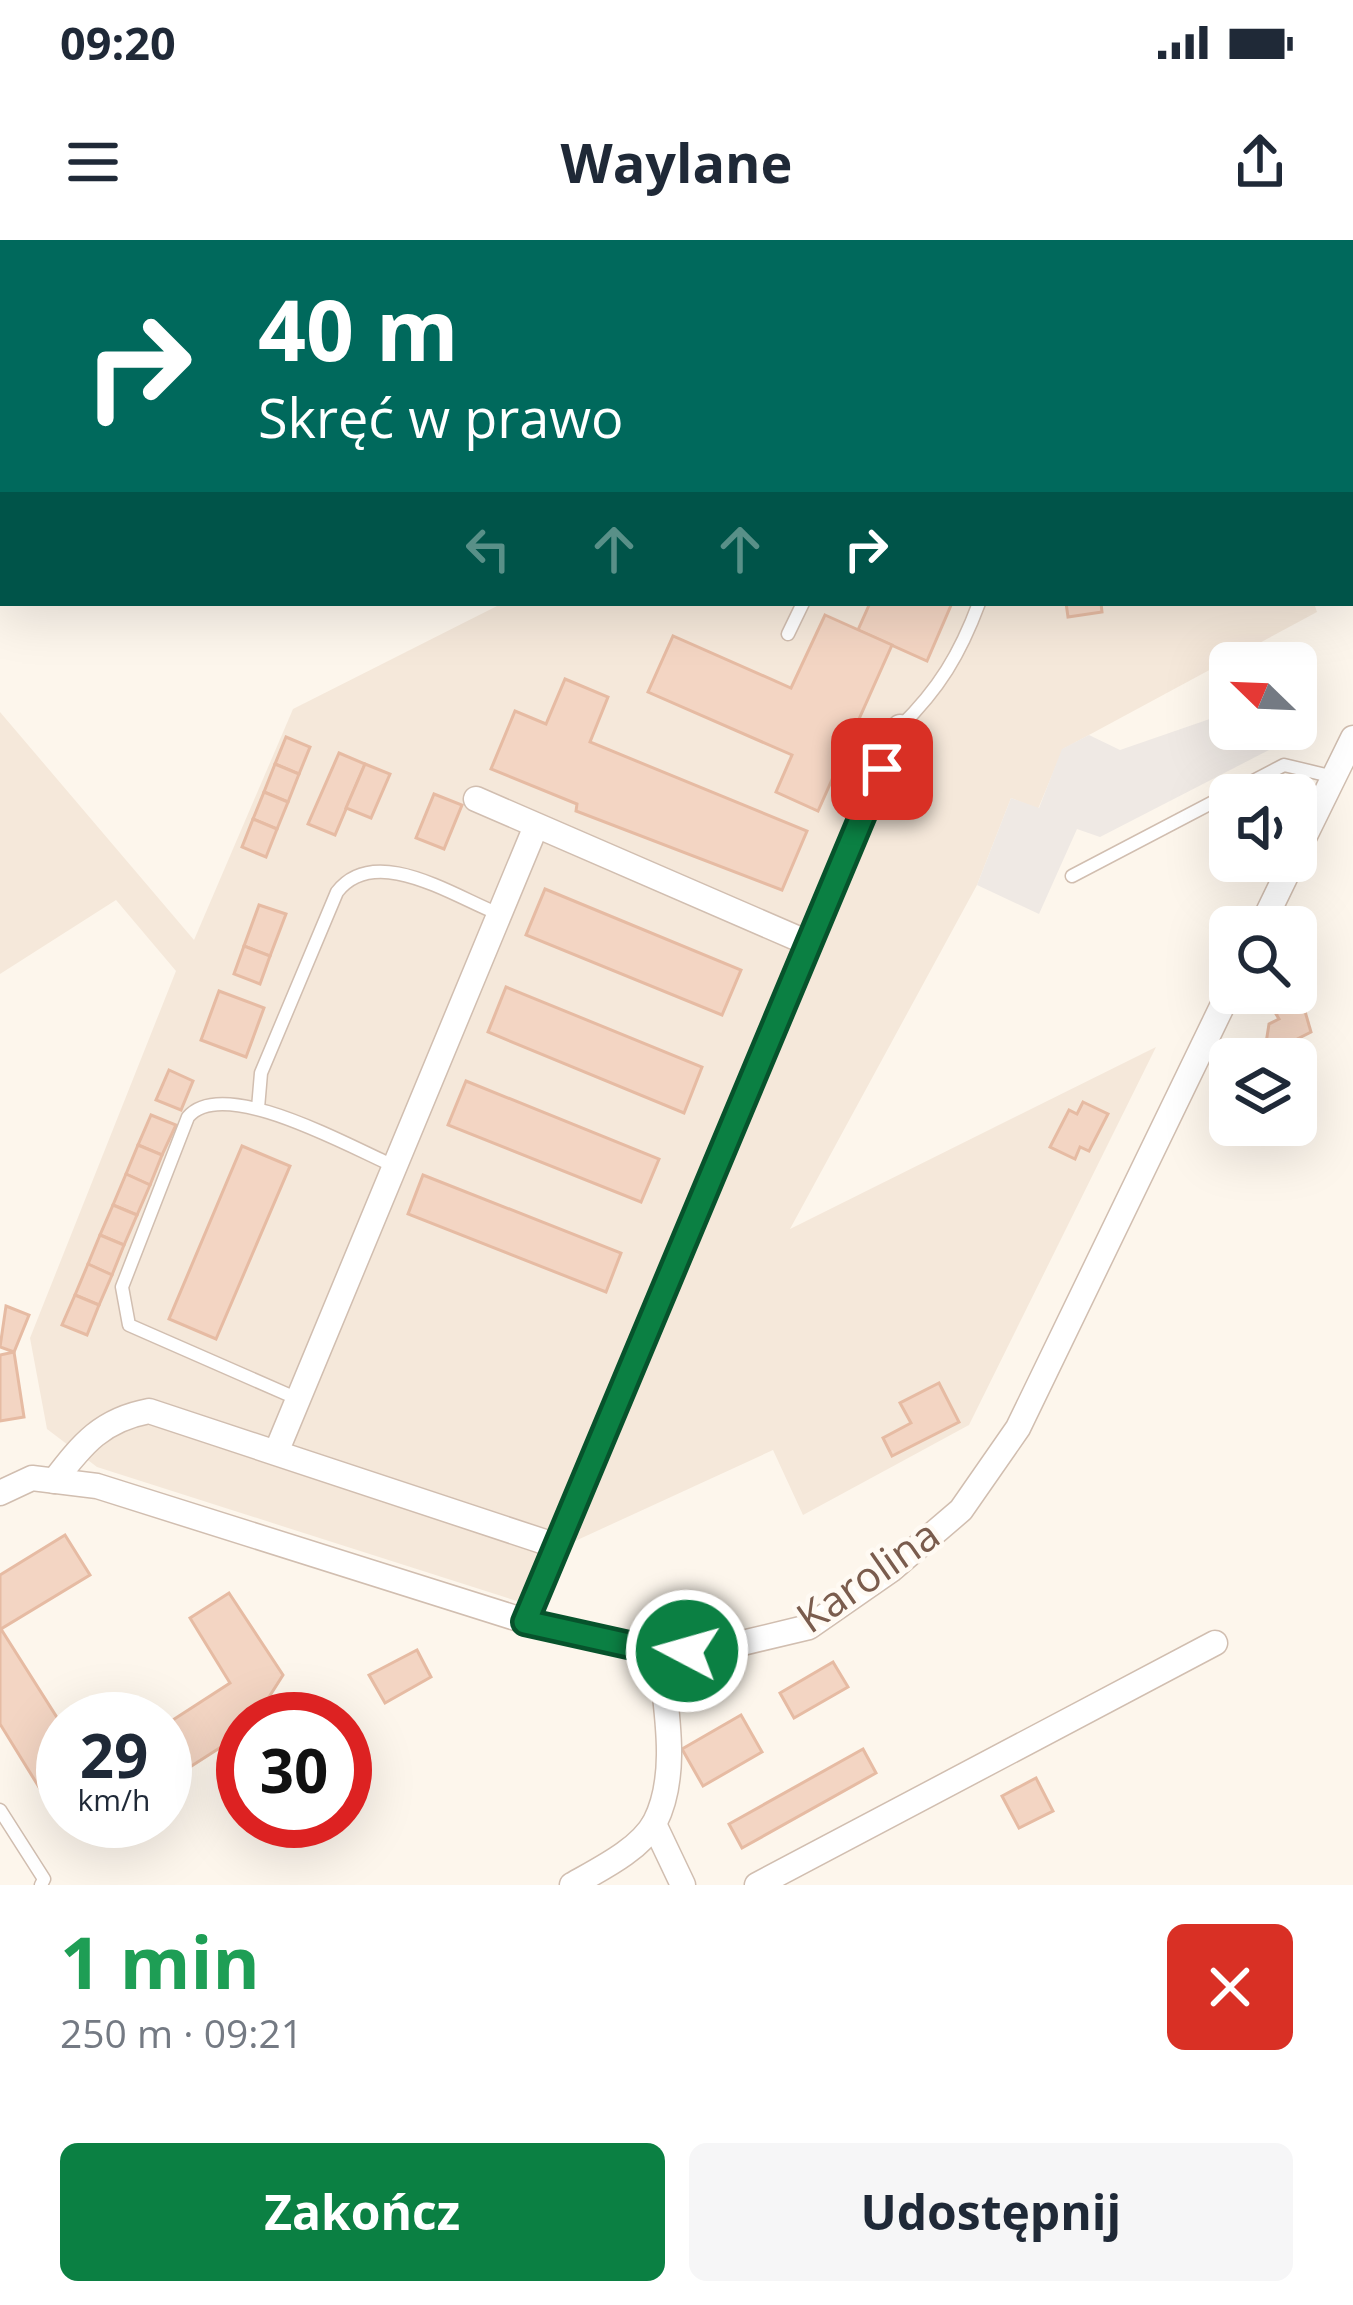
<!DOCTYPE html>
<html lang="pl">
<head>
<meta charset="utf-8">
<style>
  body { margin:0; font-family:"Open Sans",sans-serif; background:#f6f6f7; color:#1f2937; height:100vh; display:flex; flex-direction:column; font-size:45px; white-space:nowrap }
  * { box-sizing:border-box; margin:0 }
  p { font-size:39px; color:#747a83 }
  .icon { flex:none; width:66px; height:66px; fill:none; stroke:currentColor; stroke-width:2; stroke-linecap:round; stroke-linejoin:round }
  .map { position:relative; height:1645px; overflow:hidden }
  .details { display:flex; flex-direction:column; background:#fff; flex:1 }
  .details>* { flex:none }
  .top-card { position:absolute; left:0px; top:0px; width:1353px; height:366px; box-shadow:0 12px 48px #0002; background:#00695c; color:#fff; overflow:hidden }
  .needle { width:78px; rotate:293deg }
  .fabs { position:absolute; left:1209px; top:402px; display:grid; gap:24px }
  .fabs a { display:grid; place-items:center; width:108px; height:108px; border-radius:18px; background:#fff; box-shadow:0 12px 48px #0002; font-size:60px }
  .speed { position:absolute; left:36px; top:1452px; display:flex; gap:24px; font-size:60px; font-weight:700; text-align:center }
  .speed>* { display:grid; place-content:center; width:156px; height:156px; border-radius:50%; background:#fff; box-shadow:0 12px 48px #0002; line-height:1 }
  .speed small { font-size:30px; font-weight:400 }
  .speed .limit { border:18px solid #d22; background:#fff; color:#111 }
  .pin { position:absolute; display:grid; place-items:center; width:102px; height:102px; color:#fff; margin:-51px; border-radius:24px; box-shadow:0 6px 18px #0006 }
  .me { position:absolute; width:132px; margin:-66px; rotate:276deg; stroke-linejoin:round; filter:drop-shadow(0 0 9px #0008) }
  .turn { display:flex; align-items:center; gap:42px; height:252px; padding:0 60px; font-size:54px }
  .turn .icon { width:156px; height:156px; stroke-width:2.5 }
  .turn b { display:block; font-size:84px; line-height:102px }
  .lanes { display:flex; align-items:center; height:114px; padding:0 60px; background:#0003; justify-content:center; gap:60px; direction:ltr }
  .lanes .off { opacity:.35 }
  .round { display:grid; place-items:center; flex:none; width:126px; height:126px; border-radius:18px; background:#f6f6f7 }
  .headline { display:flex; align-items:center; justify-content:space-between; height:204px; padding:0 60px }
  h1 { font-size:72px; font-weight:700; line-height:90px; color:#1e9e55 }
  .primary-button { display:flex; gap:24px; margin-top:auto; padding:24px 60px }
  .primary-button a { flex:1; height:138px; border-radius:18px; background:#0b8043; color:#fff; font-size:48px; font-weight:700; line-height:138px; text-align:center }
  .primary-button a+a { background:#f6f6f7; color:#1f2937 }
  .status { display:flex; justify-content:space-between; align-items:center; height:84px; padding:0 60px; background:#fff; direction:ltr }
  .status svg { height:33px; fill:currentColor }
  header { display:flex; justify-content:space-between; align-items:center; height:156px; padding:0 60px; background:#fff; font-size:54px; font-weight:700 }
  .map>svg:first-child { display:block }
  .residential { fill:#f5e8da }
  .industrial { fill:#efe9e4 }
  .building { fill:#f3d5c3; stroke:#e6bba3; stroke-width:3 }
  .lines { fill:none; stroke-linecap:round; stroke-linejoin:round }
  .service-casing { stroke:#d1beb0; stroke-width:15 }
  .minor-casing { stroke:#d1beb0; stroke-width:27 }
  .service { stroke:#fff; stroke-width:12 }
  .minor { stroke:#fff; stroke-width:24 }
  .rail-casing { stroke:#b9a8c9; stroke-width:14 }
  .rail { stroke:#fffaf3; stroke-width:9; stroke-dasharray:27; stroke-linecap:butt }
  .route-casing { stroke:#07532c; stroke-width:30 }
  .route { stroke:#0b8043; stroke-width:21 }
  .labels { text-anchor:middle; stroke-width:9; stroke-linejoin:round; paint-order:stroke }
  .street-label { font-size:42px; fill:#7a5c4d; stroke:#fffaf3 }
</style>
</head>
<body>
<div class="status"><b>09:20</b><svg viewBox="0 0 49 12"><path d="M0 12V9h3v3zM5 12V6h3v6zM10 12V3h3v9zM15 12V0h3v12zM26 1h20v11H26zM47 4h2v5h-2z"/></svg></div>
<header><svg class="icon" aria-label="menu" viewBox="0 0 24 24"><path d="M4 6h16M4 12h16M4 18h16"/></svg>Waylane<svg class="icon" aria-label="share" viewBox="0 0 24 24"><path d="M12 15V3M7 8l5-5 5 5M5 13v7h14v-7"/></svg></header>
<div class="map">
<svg width="1353" height="1645" viewBox="0 0 1353 1645">
  <rect width="100%" height="100%" fill="#fdf6ec"/>
  <polygon class="residential" points="503,363 1314,363 1317,372 1063,509 1038,569 1011,558 977,645 790,989 1156,807 969,1185 803,1275 773,1210 536,1319 520,1362 97,1227 47,1189 30,1098 176,731 116,660 0,734 0,472 194,700 293,469"/>
  <polygon class="industrial" points="1230,472 1230,489 1261,489 1269,510 1100,597 1077,589 1039,674 977,645 1011,558 1039,568 1062,509 1089,495 1120,510"/>
  <g class="building">
    <polygon points="870,363 952,363 927,421 858,390"/>
    <polygon points="1066,363 1101,363 1102,372 1068,377"/>
    <polygon points="825,375 892,405 818,571 776,552 792,515 648,452 673,396 791,448"/>
    <polygon points="565,439 608,457 590,502 807,591 782,650 576,571 577,564 491,529 515,471 546,484"/>
    <polygon points="286,497 310,507 299,534 275,524"/>
    <polygon points="339,513 365,524 335,595 308,584"/>
    <polygon points="275,524 299,534 288,562 264,552"/>
    <polygon points="365,524 390,534 371,578 346,568"/>
    <polygon points="264,552 288,562 277,589 253,579"/>
    <polygon points="434,554 462,565 444,609 416,598"/>
    <polygon points="253,579 277,589 266,617 242,607"/>
    <polygon points="545,649 741,730 722,775 526,695"/>
    <polygon points="259,665 286,674 270,716 244,706"/>
    <polygon points="244,706 270,716 260,744 234,734"/>
    <polygon points="506,747 702,827 684,873 488,792"/>
    <polygon points="219,751 264,768 246,817 201,800"/>
    <polygon points="1302,761 1311,792 1264,816 1269,784 1279,779 1276,774"/>
    <polygon points="169,830 193,841 181,870 156,860"/>
    <polygon points="466,841 659,919 641,962 448,885"/>
    <polygon points="1083,862 1108,874 1089,911 1080,907 1075,919 1050,907 1069,870 1077,874"/>
    <polygon points="151,875 176,885 162,915 138,905"/>
    <polygon points="138,905 162,915 150,945 126,934"/>
    <polygon points="242,906 290,926 216,1099 169,1079"/>
    <polygon points="126,934 150,945 137,975 113,965"/>
    <polygon points="423,935 621,1013 606,1052 408,974"/>
    <polygon points="113,965 137,975 124,1005 100,995"/>
    <polygon points="100,995 124,1005 112,1035 88,1024"/>
    <polygon points="88,1024 112,1035 99,1065 75,1055"/>
    <polygon points="75,1055 99,1065 87,1095 62,1085"/>
    <polygon points="6,1066 29,1075 14,1112 0,1107"/>
    <polygon points="14,1112 24,1177 0,1181 0,1115"/>
    <polygon points="939,1143 959,1182 892,1216 883,1198 911,1183 900,1163"/>
    <polygon points="65,1295 90,1335 1,1389 63,1487 63,1571 55,1573 0,1484 0,1335"/>
    <polygon points="229,1353 283,1435 255,1479 243,1479 243,1493 165,1543 165,1485 230,1443 190,1378"/>
    <polygon points="417,1410 431,1437 385,1463 369,1435"/>
    <polygon points="833,1422 848,1447 794,1478 780,1453"/>
    <polygon points="741,1475 762,1512 703,1546 682,1509"/>
    <polygon points="863,1509 876,1533 742,1608 729,1584"/>
    <polygon points="1036,1538 1053,1571 1019,1588 1002,1556"/>
  </g>
  <g class="lines">
    <defs>
      <g id="service">
        <polyline points="788,394 803,363"/>
        <path d="M900 487C939 449 960 414 979 363"/>
        <polyline points="1072,636 1284,525 1334,537"/>
        <path d="M258 868 261 833 337 652C375 603 453 656 499 674"/>
        <path d="M298 1159 129 1085 122 1047 188 877C223 835 350 907 394 926"/>
        <polyline points="0,1570 44,1639 41,1645"/>
      </g>
      <g id="minor">
        <polyline points="476,559 808,703"/>
        <polyline points="1296,614 1353,498"/>
        <polyline points="1261,687 1293,621"/>
        <polyline points="277,1210 536,586"/>
        <path d="M54 1241C83 1203 102 1180 149 1171L557 1306"/>
        <polyline points="0,1253 32,1238 97,1246 525,1381 660,1412 713,1410 809,1387 891,1330 961,1270 1018,1188 1230,750"/>
        <polyline points="525,1381 900,487"/>
        <polyline points="654,1584 683,1645"/>
        <path d="M572 1645C598 1630 640 1610 655 1582 680 1533 665 1465 660 1412"/>
        <polyline points="757,1645 1215,1403"/>
      </g>
    </defs>
    <use href="#service" class="service-casing"/>
    <use href="#minor" class="minor-casing"/>
    <use href="#service" class="service"/>
    <use href="#minor" class="minor"/>
    <defs>
      <g id="rail">
        <polyline points="1241,0 1242,3"/>
        <polyline points="1350,304 1353,312"/>
      </g>
    </defs>
    <use href="#rail" class="rail-casing"/>
    <use href="#rail" class="rail"/>
  </g>
  <g class="lines">
    <defs>
      <polyline id="route" points="687,1411 660,1412 525,1382 882,529"/>
    </defs>
    <use href="#route" class="route-casing"/>
    <use href="#route" class="route"/>
  </g>
  <g class="labels">
    <g class="street-label">
      <text transform="translate(868 1336) rotate(-35)" y="15">Karolina</text>
    </g>
  </g>
</svg>
<div class="fabs">
<a><svg class="needle" viewBox="-14 -14 28 28"><path d="M0-13l5 13h-10z" fill="#e53935"/><path d="M0 13l5-13h-10z" fill="#747a83"/></svg></a>
<a><svg class="icon" aria-label="sound" viewBox="0 0 24 24"><path d="M4 9h4l5-4v14l-5-4H4zM17 9q2 3 0 6"/></svg></a>
<a><svg class="icon" aria-label="search" viewBox="0 0 24 24"><circle cx="10" cy="10" r="6"/><path d="M15 15l6 6"/></svg></a>
<a><svg class="icon" aria-label="layers" viewBox="0 0 24 24"><path d="M12 4l9 5-9 5-9-5zM3 14l9 5 9-5"/></svg></a>
</div>
<div class="speed"><div>29<small>km/h</small></div><div class="limit">30</div></div>
<div class="pin" style="left:882px;top:529px;background:#d93025"><svg class="icon" aria-label="arrive" viewBox="0 0 24 24"><path d="M6 21V4h12l-3 4 3 4H6"/></svg></div>
<svg class="me" style="left:687px;top:1411px" viewBox="-20 -20 40 40"><circle r="17" fill="#0b8043" stroke="#fff" stroke-width="3"/><path d="M0-11L8 9 0 5-8 9z" fill="#fff"/></svg>
<div class="top-card">
<div class="turn"><svg class="icon" aria-label="right" viewBox="0 0 24 24"><path d="M7 20v-9h11M14 6l5 5-5 5"/></svg><div><b>40 m</b>Skręć w prawo</div></div>
<div class="lanes"><svg class="icon off" aria-label="left" viewBox="0 0 24 24"><path d="M17 20v-9H6M10 6l-5 5 5 5"/></svg><svg class="icon off" aria-label="ahead" viewBox="0 0 24 24"><path d="M12 20V5M6 11l6-6 6 6"/></svg><svg class="icon off" aria-label="ahead" viewBox="0 0 24 24"><path d="M12 20V5M6 11l6-6 6 6"/></svg><svg class="icon" aria-label="right" viewBox="0 0 24 24"><path d="M7 20v-9h11M14 6l5 5-5 5"/></svg></div>
</div>
</div>
<section class="details">
<div class="headline"><div><h1>1 min</h1><p>250 m · 09:21</p></div><a class="round" style="background:#d93025;color:#fff"><svg class="icon" aria-label="close" viewBox="0 0 24 24"><path d="M6 6l12 12M18 6L6 18"/></svg></a></div>
<div class="primary-button"><a>Zakończ</a><a>Udostępnij</a></div>
</section>
</body>
</html>
